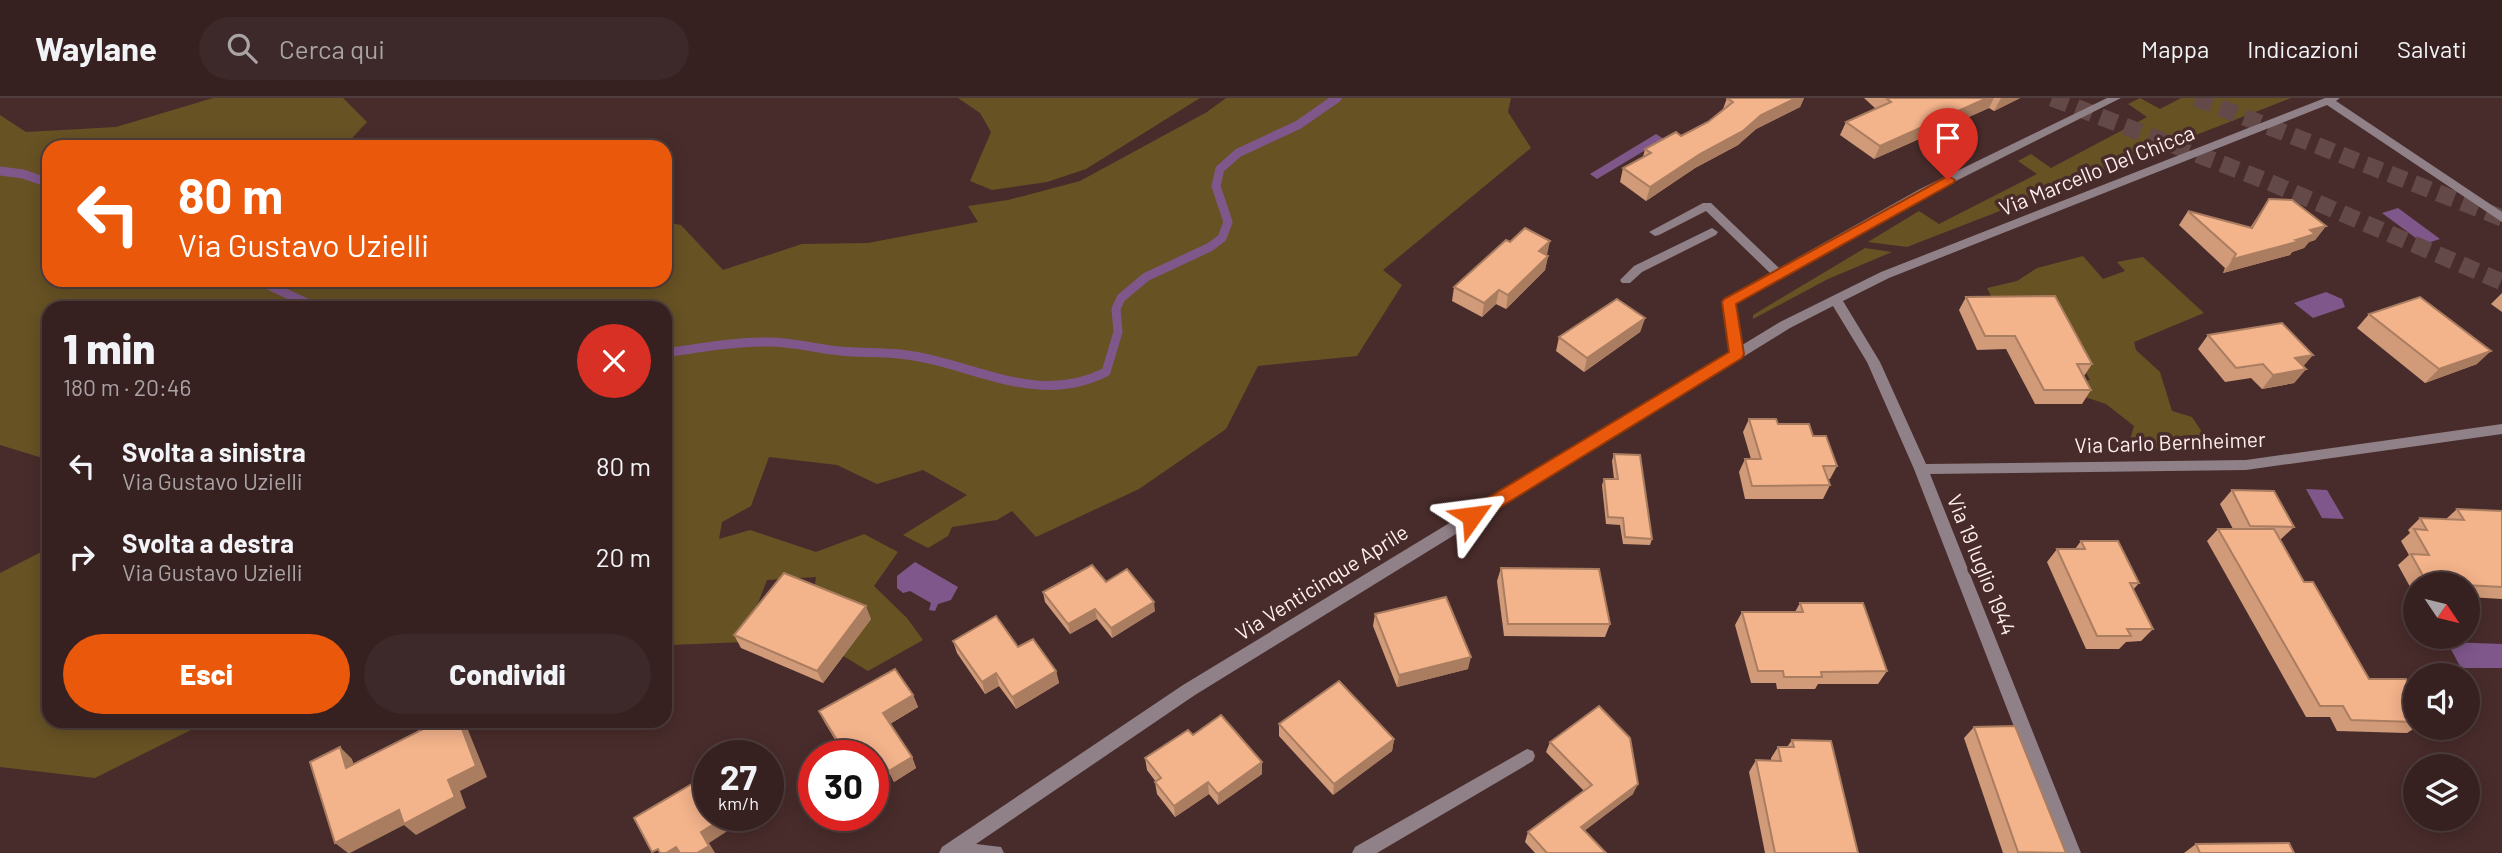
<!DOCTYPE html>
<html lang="it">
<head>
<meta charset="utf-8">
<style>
  body { margin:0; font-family:Barlow,sans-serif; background:#3d2929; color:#f1f3f6; height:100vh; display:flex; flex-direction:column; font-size:26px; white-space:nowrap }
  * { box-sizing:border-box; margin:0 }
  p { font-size:23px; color:#aaa3a5 }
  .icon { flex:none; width:38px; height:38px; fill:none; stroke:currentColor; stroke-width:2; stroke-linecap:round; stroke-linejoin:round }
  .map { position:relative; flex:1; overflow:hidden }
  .drawer { position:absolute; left:42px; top:203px; width:630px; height:427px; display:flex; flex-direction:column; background:#362120; border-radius:21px; box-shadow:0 4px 18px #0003,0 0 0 2px #503e3e }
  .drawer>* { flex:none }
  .guide { position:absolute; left:42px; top:42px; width:630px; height:147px; border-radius:21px; box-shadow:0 4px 18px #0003,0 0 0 2px #503e3e; background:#ea580c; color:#fff; overflow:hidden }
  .needle { width:46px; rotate:125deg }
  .fabs { position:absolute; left:2403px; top:474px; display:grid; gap:14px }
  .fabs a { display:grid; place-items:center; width:77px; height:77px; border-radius:50%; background:#362120; box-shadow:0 4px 18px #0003,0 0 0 2px #503e3e; font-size:35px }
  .speed { position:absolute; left:693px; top:642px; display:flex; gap:14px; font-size:35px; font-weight:700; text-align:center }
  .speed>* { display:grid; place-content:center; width:91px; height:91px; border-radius:50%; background:#362120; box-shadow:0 4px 18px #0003,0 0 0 2px #503e3e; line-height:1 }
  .speed small { font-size:18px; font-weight:400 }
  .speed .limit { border:10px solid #d22; background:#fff; color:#111 }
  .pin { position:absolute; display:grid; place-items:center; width:60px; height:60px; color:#fff; margin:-72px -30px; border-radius:50% 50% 50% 0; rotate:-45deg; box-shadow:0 0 7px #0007 }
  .pin .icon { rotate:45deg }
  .me { position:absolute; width:77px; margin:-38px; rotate:59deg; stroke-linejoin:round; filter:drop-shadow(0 0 5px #0008) }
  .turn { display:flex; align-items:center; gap:24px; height:147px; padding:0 21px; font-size:32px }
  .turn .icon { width:91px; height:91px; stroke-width:2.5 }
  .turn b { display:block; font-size:49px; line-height:60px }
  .round { display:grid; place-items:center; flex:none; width:74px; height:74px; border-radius:37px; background:#3d2929 }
  .headline { display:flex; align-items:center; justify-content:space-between; height:119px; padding:0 21px }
  h1 { font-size:42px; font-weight:800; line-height:52px }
  .primary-button { display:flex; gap:14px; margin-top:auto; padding:14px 21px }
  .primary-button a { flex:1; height:80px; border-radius:42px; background:#ea580c; color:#fff; font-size:28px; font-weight:800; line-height:80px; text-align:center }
  .primary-button a+a { background:#3d2929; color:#f1f3f6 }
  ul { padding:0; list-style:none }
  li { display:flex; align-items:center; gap:21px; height:91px; padding:0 21px }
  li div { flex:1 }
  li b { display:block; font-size:26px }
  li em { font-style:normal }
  header { display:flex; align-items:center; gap:42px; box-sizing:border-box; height:98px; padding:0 35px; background:#362120; border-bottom:2px solid #503e3e }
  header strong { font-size:33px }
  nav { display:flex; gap:38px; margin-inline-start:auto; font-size:24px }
  .search { width:490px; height:63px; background:#3d2929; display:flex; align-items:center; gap:18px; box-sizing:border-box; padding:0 24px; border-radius:38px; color:#aaa3a5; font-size:26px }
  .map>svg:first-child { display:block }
  .green { fill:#675224 }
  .water { fill:#80578b }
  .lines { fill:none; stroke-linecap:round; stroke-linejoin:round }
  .stream { stroke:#80578b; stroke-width:9 }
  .trunk-tunnel { stroke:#634948; stroke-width:17; stroke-dasharray:17 9; stroke-linecap:butt }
  .service { fill:#8f8187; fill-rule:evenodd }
  .minor { fill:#8f8187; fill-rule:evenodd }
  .wall { fill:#d19a78 }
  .shaded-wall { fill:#aa7d61 }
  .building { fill:#f3b38b; stroke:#aa7d61; stroke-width:2 }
  .route { fill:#ea580c; stroke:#983908; stroke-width:2 }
  .labels { text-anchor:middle; stroke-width:7; stroke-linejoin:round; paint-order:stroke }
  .street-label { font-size:21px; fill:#ffefee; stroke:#482c2b }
</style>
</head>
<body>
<header>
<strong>Waylane</strong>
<div class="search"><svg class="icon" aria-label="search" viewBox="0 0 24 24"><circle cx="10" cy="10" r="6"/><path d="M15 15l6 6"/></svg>Cerca qui</div>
<nav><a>Mappa</a><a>Indicazioni</a><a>Salvati</a></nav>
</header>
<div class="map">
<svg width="2502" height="755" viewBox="0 0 2502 755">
  <rect width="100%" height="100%" fill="#482c2b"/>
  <g class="green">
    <polygon points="213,0 343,0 367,24 344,49 49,49 49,182 665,182 665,124 681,127 723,172 802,146 868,145 978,124 968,108 1008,102 1080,83 1207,14 1226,0 1511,0 1508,14 1531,50 1383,172 1402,187 1357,258 1258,268 1226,331 1139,391 1036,439 1012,413 997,422 952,429 948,438 928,450 903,437 967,397 923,372 877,386 837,367 769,359 751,408 722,424 719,441 750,432 816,454 864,436 898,454 874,488 907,520 923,542 868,573 835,553 810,522 816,479 767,482 743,544 671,547 665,528 665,210 49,210 49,362 0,347 0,17 26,34 116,29"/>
    <polygon points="958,0 1200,0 1086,71 1047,84 992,92 970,83 991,34 980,15"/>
    <polygon points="2140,0 2160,11 2181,0 2291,0 1907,149 1868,144 1919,113 1939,126 2037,76 2018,63 2031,56 2051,70 2147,19 2128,6"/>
    <polygon points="1865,150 1892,154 1828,181 1753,221 1753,217"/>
    <polygon points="2083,158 2103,181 2125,173 2117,164 2143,159 2204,215 2134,244 2136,252 2160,274 2172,313 2192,319 2208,343 2126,355 2134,328 2106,306 2085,299 2078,284 2090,282 2049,208 1995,206 1987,190 2017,183 2037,170"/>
    <polygon points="49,450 49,623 209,623 95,680 0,669 0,475"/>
  </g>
  <g class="water">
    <polygon points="1656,36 1664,41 1597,81 1590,76"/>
    <polygon points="2398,110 2440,141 2424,146 2382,115"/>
    <polygon points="2326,194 2342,201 2345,209 2313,220 2294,205"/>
    <polygon points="2306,391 2327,392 2344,421 2322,420"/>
    <polygon points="915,464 958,489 951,502 938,506 935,513 929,512 931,505 910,493 903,495 897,490 897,478"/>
    <polygon points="2447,544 2502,546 2502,570 2461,570"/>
  </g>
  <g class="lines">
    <g class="stream">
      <polyline points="0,73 23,76 49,85"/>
      <polyline points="257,182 318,210"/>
      <path d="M665 255C698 250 732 244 766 244 791 243 815 251 840 253 859 255 879 254 899 256 970 263 1035 310 1106 274L1118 234 1116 211 1121 200 1146 179 1210 149 1222 140 1228 124 1216 88 1220 71 1238 55 1298 27 1337 0"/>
    </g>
    <g class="trunk-tunnel">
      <polyline points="2052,0 2269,84 2502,184"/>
      <polyline points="2196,0 2502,120"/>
    </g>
    <g class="service">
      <polygon points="2107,0 2121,0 1928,97 1736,206 1743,256 1737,261 1731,256 1723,204 1770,175 1706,113 1659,137 1655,138 1649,134 1703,105 1711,105 1779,170 1920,91"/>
      <polygon points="1712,130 1718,134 1716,137 1642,174 1630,185 1622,185 1620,182 1634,168"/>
    </g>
    <g class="minor">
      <polygon points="2325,0 2340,0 2336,3 2502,114 2502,124 2327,7 1889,180 1843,203 1880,264 1926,366 2246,362 2502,326 2502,336 2246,372 1930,376 2081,755 2063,755 1914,371 1867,264 1833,208 1790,230 1195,597 976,746 1001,749 1004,755 939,755 942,749 1183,587 1780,224 1881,174"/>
      <polygon points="1527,651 1533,653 1535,658 1533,663 1377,755 1352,755 1355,749"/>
    </g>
  </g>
  <g class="wall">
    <polygon points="1727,0 1804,0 1800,9 1756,31 1738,47 1695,70 1646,103 1620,84 1623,70 1643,59 1645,51 1681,38 1708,24 1723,11"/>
    <polygon points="1864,0 2020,0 1994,13 1989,10 1874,61 1840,37 1846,24 1876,11"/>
    <polygon points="2269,101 2326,128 2315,142 2309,144 2304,150 2292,154 2290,157 2223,175 2225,170 2179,127 2188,113 2250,130"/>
    <polygon points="1547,157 1548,158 1545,172 1506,211 1496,206 1482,219 1452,203 1454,189"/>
    <polygon points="2502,195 2502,214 2491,206"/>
    <polygon points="1966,199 2092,266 2084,278 2091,292 2082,306 2035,306 2006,251 1977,252 1959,212"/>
    <polygon points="2369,216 2477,266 2425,285 2357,230"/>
    <polygon points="1645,220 1640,234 1584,274 1556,253 1559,239"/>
    <polygon points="2208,237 2303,268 2306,271 2294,285 2262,291 2251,280 2225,284 2198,251"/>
    <polygon points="1749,321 1778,326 1813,338 1837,368 1830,381 1828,381 1830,387 1823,401 1745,401 1739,374 1745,361 1751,361 1743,334"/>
    <polygon points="1614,356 1652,441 1650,447 1623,446 1620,427 1606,426 1602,387 1604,381 1614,381 1612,363"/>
    <polygon points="2232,392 2294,429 2280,442 2304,484 2369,581 2415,596 2415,630 2407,635 2337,633 2330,619 2306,619 2207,443 2218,431 2233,431 2220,406"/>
    <polygon points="2457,411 2502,413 2502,501 2468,499 2468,486 2415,486 2415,496 2414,496 2398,467 2409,457 2401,443 2410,435 2408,432 2420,420 2445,422"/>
    <polygon points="2081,443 2139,485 2133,492 2153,531 2141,543 2126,544 2119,551 2086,551 2047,464 2057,451 2075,451"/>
    <polygon points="1501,470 1610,526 1605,539 1504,538 1497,483"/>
    <polygon points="1106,484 1155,513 1112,540 1097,521 1070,536 1045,504 1043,494"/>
    <polygon points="1800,505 1887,573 1878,586 1818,586 1815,591 1777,591 1776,585 1751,585 1735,527 1742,514 1795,514"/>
    <polygon points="1375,516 1468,571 1397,589 1373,528"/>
    <polygon points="871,521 823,585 741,550 734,537"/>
    <polygon points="953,543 1018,549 1056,573 1059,585 1016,611 999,588 985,596 957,555"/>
    <polygon points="913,597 918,609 890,626 912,659 916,670 894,684 890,676 873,686 873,658 845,658 825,625 819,613"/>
    <polygon points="1279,626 1394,641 1392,653 1333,697 1279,638"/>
    <polygon points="1974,629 2066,755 2003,755 1964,640"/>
    <polygon points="1193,637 1262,676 1218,707 1209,696 1175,719 1157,696 1155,684 1156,684 1147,672 1145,660"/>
    <polygon points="1792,642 1858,755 1765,755 1749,674 1756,662 1771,663 1771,660 1778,649 1787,649"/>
    <polygon points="1550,644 1633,696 1584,733 1606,755 1535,755 1525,744 1528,734 1584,693 1546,654"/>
    <polygon points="2196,746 2294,755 2184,755"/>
  </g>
  <g class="shaded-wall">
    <polygon points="1796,0 1804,0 1800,9 1756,31 1738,47 1695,70 1646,103 1650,89 1761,17"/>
    <polygon points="1987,0 1994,0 1989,10 1874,61 1880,48"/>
    <polygon points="2001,0 2020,0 1994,13"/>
    <polygon points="2326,128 2315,142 2309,144 2304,150 2292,154 2290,157 2223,175 2233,161 2310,132"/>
    <polygon points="1550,143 1547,157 1539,153"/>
    <polygon points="1548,158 1545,172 1506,211 1508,197"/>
    <polygon points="1499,192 1496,206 1482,219 1484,205"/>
    <polygon points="1645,220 1640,234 1584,274 1587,260"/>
    <polygon points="2491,253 2477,266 2425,285 2439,271"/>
    <polygon points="2313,257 2301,271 2295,260"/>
    <polygon points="2306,271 2294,285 2262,291 2273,277"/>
    <polygon points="1154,504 1155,513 1112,540 1111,530"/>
    <polygon points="866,508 871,521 823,585 817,573"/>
    <polygon points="1095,511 1097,521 1070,536 1068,526"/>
    <polygon points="1471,559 1468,571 1397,589 1399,577"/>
    <polygon points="1056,573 1059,585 1016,611 1012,599"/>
    <polygon points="996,575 999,588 985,596 982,584"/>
    <polygon points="913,597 918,609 888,627 883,615"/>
    <polygon points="459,623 463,623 466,627 487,679 460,693 466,710 416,737 404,727 350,755 348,755 335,745"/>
    <polygon points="1394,641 1392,653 1333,697 1334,686"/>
    <polygon points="340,649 352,661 359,682 346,670"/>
    <polygon points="912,659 916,670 894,684 889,673"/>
    <polygon points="1262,664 1262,676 1218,707 1218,696"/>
    <polygon points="884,665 890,676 873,686 873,671"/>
    <polygon points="1208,684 1209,696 1175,719 1174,708"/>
    <polygon points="1638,686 1633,696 1577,738 1581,729"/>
    <polygon points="727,718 739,718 743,723 709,745 715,755 697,755 701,734"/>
    <polygon points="676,749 681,755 666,755"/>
  </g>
  <g class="building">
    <polygon points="1727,0 1796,0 1761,17 1743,33 1700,56 1650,89 1623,70 1651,55 1645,51 1676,34 1681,38 1708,24 1733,4"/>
    <polygon points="1886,0 1987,0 1880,48 1846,24 1891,4"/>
    <polygon points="2269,101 2292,102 2326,128 2310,132 2315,136 2296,142 2300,143 2233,161 2236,156 2188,113 2252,130"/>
    <polygon points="1525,130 1550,143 1539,153 1548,158 1508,197 1499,192 1484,205 1454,189 1506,142 1510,144"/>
    <polygon points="2055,198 2092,266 2077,266 2091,292 2044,292 2015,238 1985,238 1966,199"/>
    <polygon points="2420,199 2491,253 2439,271 2369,216"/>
    <polygon points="1617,201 1645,220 1587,260 1559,239"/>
    <polygon points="2282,225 2313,257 2295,260 2306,271 2273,277 2263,266 2236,270 2208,237"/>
    <polygon points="1749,321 1776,321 1778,326 1809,326 1813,338 1826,338 1837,368 1823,368 1830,387 1752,388 1745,361 1761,361"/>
    <polygon points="1614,356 1640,357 1652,441 1625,439 1623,420 1608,419 1604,381 1618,381"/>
    <polygon points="2232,392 2274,393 2294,429 2250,428"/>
    <polygon points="2457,411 2502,413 2502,489 2427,485 2411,456 2429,457 2414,431 2427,432 2420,420 2464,422"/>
    <polygon points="2218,431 2274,431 2304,484 2313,484 2369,581 2406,581 2415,596 2415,609 2413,609 2415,612 2415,624 2351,622 2343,608 2320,608"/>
    <polygon points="2081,443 2118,443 2139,485 2130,485 2153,531 2127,531 2131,538 2097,538 2057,451 2085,451"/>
    <polygon points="1092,467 1106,484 1127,471 1154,504 1111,530 1095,511 1068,526 1043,494"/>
    <polygon points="1501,470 1599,471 1610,526 1508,526"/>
    <polygon points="784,475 866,508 817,573 734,537"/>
    <polygon points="1446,499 1471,559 1399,577 1375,516"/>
    <polygon points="1800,505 1863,505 1887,573 1821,574 1822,579 1784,579 1783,573 1758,573 1742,514 1803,514"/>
    <polygon points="996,518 1018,549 1033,541 1056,573 1012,599 996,575 982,584 953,543"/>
    <polygon points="895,571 913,597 883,615 912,659 889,673 884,665 873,671 873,658 847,658 819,613"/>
    <polygon points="1339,583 1394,641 1334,686 1279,626"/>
    <polygon points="1599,608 1630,640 1638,686 1581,729 1606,755 1547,755 1528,734 1592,687 1550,644"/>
    <polygon points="1221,617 1262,664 1218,696 1208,684 1174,708 1155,684 1161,680 1145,660 1188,632 1193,637"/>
    <polygon points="439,623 459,623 476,668 448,682 455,699 404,726 399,712 335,745 310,664 340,649 346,670"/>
    <polygon points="2015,628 2066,755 2018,754 1974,629"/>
    <polygon points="1792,642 1831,643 1858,755 1775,755 1756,662 1781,663 1778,649 1794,649"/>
    <polygon points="709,676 709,718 727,718 701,734 709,748 697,755 680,755 676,749 666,755 660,755 658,751 652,754 634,720"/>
    <polygon points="2289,745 2294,755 2200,755 2196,746"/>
  </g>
  <polygon class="route" points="1948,78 1955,82 1953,85 1736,206 1744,256 1742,260 1478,423 1466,423 1464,418 1466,413 1729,254 1722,204 1724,201"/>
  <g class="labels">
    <g class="street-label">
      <text transform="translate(2097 73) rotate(-22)" y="7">Via Marcello Del Chicca</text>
      <text transform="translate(2170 345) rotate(-2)" y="7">Via Carlo Bernheimer</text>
      <text transform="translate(1981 467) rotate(68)" y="7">Via 19 luglio 1944</text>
      <text transform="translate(1322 485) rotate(-32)" y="7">Via Venticinque Aprile</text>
    </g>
  </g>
</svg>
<div class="fabs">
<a><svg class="needle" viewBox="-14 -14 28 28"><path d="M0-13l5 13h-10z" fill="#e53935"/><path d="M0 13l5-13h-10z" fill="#aaa3a5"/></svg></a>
<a><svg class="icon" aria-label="sound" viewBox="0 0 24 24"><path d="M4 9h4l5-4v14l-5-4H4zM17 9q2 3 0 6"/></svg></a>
<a><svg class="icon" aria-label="layers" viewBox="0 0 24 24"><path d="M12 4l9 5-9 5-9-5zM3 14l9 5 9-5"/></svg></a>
</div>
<div class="speed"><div>27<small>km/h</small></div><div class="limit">30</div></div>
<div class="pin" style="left:1948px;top:82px;background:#d93025"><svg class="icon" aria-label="arrive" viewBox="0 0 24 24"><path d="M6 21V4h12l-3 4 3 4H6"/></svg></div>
<svg class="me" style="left:1472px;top:418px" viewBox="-20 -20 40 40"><path d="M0-17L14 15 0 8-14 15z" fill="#ea580c" stroke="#fff" stroke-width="4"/></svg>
<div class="guide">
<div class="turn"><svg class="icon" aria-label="left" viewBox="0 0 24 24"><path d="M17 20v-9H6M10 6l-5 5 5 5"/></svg><div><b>80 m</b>Via Gustavo Uzielli</div></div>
</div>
<section class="drawer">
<div class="headline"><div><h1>1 min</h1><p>180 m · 20:46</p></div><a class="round" style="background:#d93025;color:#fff"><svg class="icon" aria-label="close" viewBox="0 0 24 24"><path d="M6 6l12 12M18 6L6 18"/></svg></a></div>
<ul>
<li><svg class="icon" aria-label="left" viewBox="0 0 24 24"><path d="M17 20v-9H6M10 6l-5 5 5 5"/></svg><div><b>Svolta a sinistra</b><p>Via Gustavo Uzielli</p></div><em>80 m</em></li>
<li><svg class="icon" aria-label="right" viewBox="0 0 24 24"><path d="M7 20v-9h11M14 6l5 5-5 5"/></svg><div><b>Svolta a destra</b><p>Via Gustavo Uzielli</p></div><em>20 m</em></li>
</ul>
<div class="primary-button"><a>Esci</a><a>Condividi</a></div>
</section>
</div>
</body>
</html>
